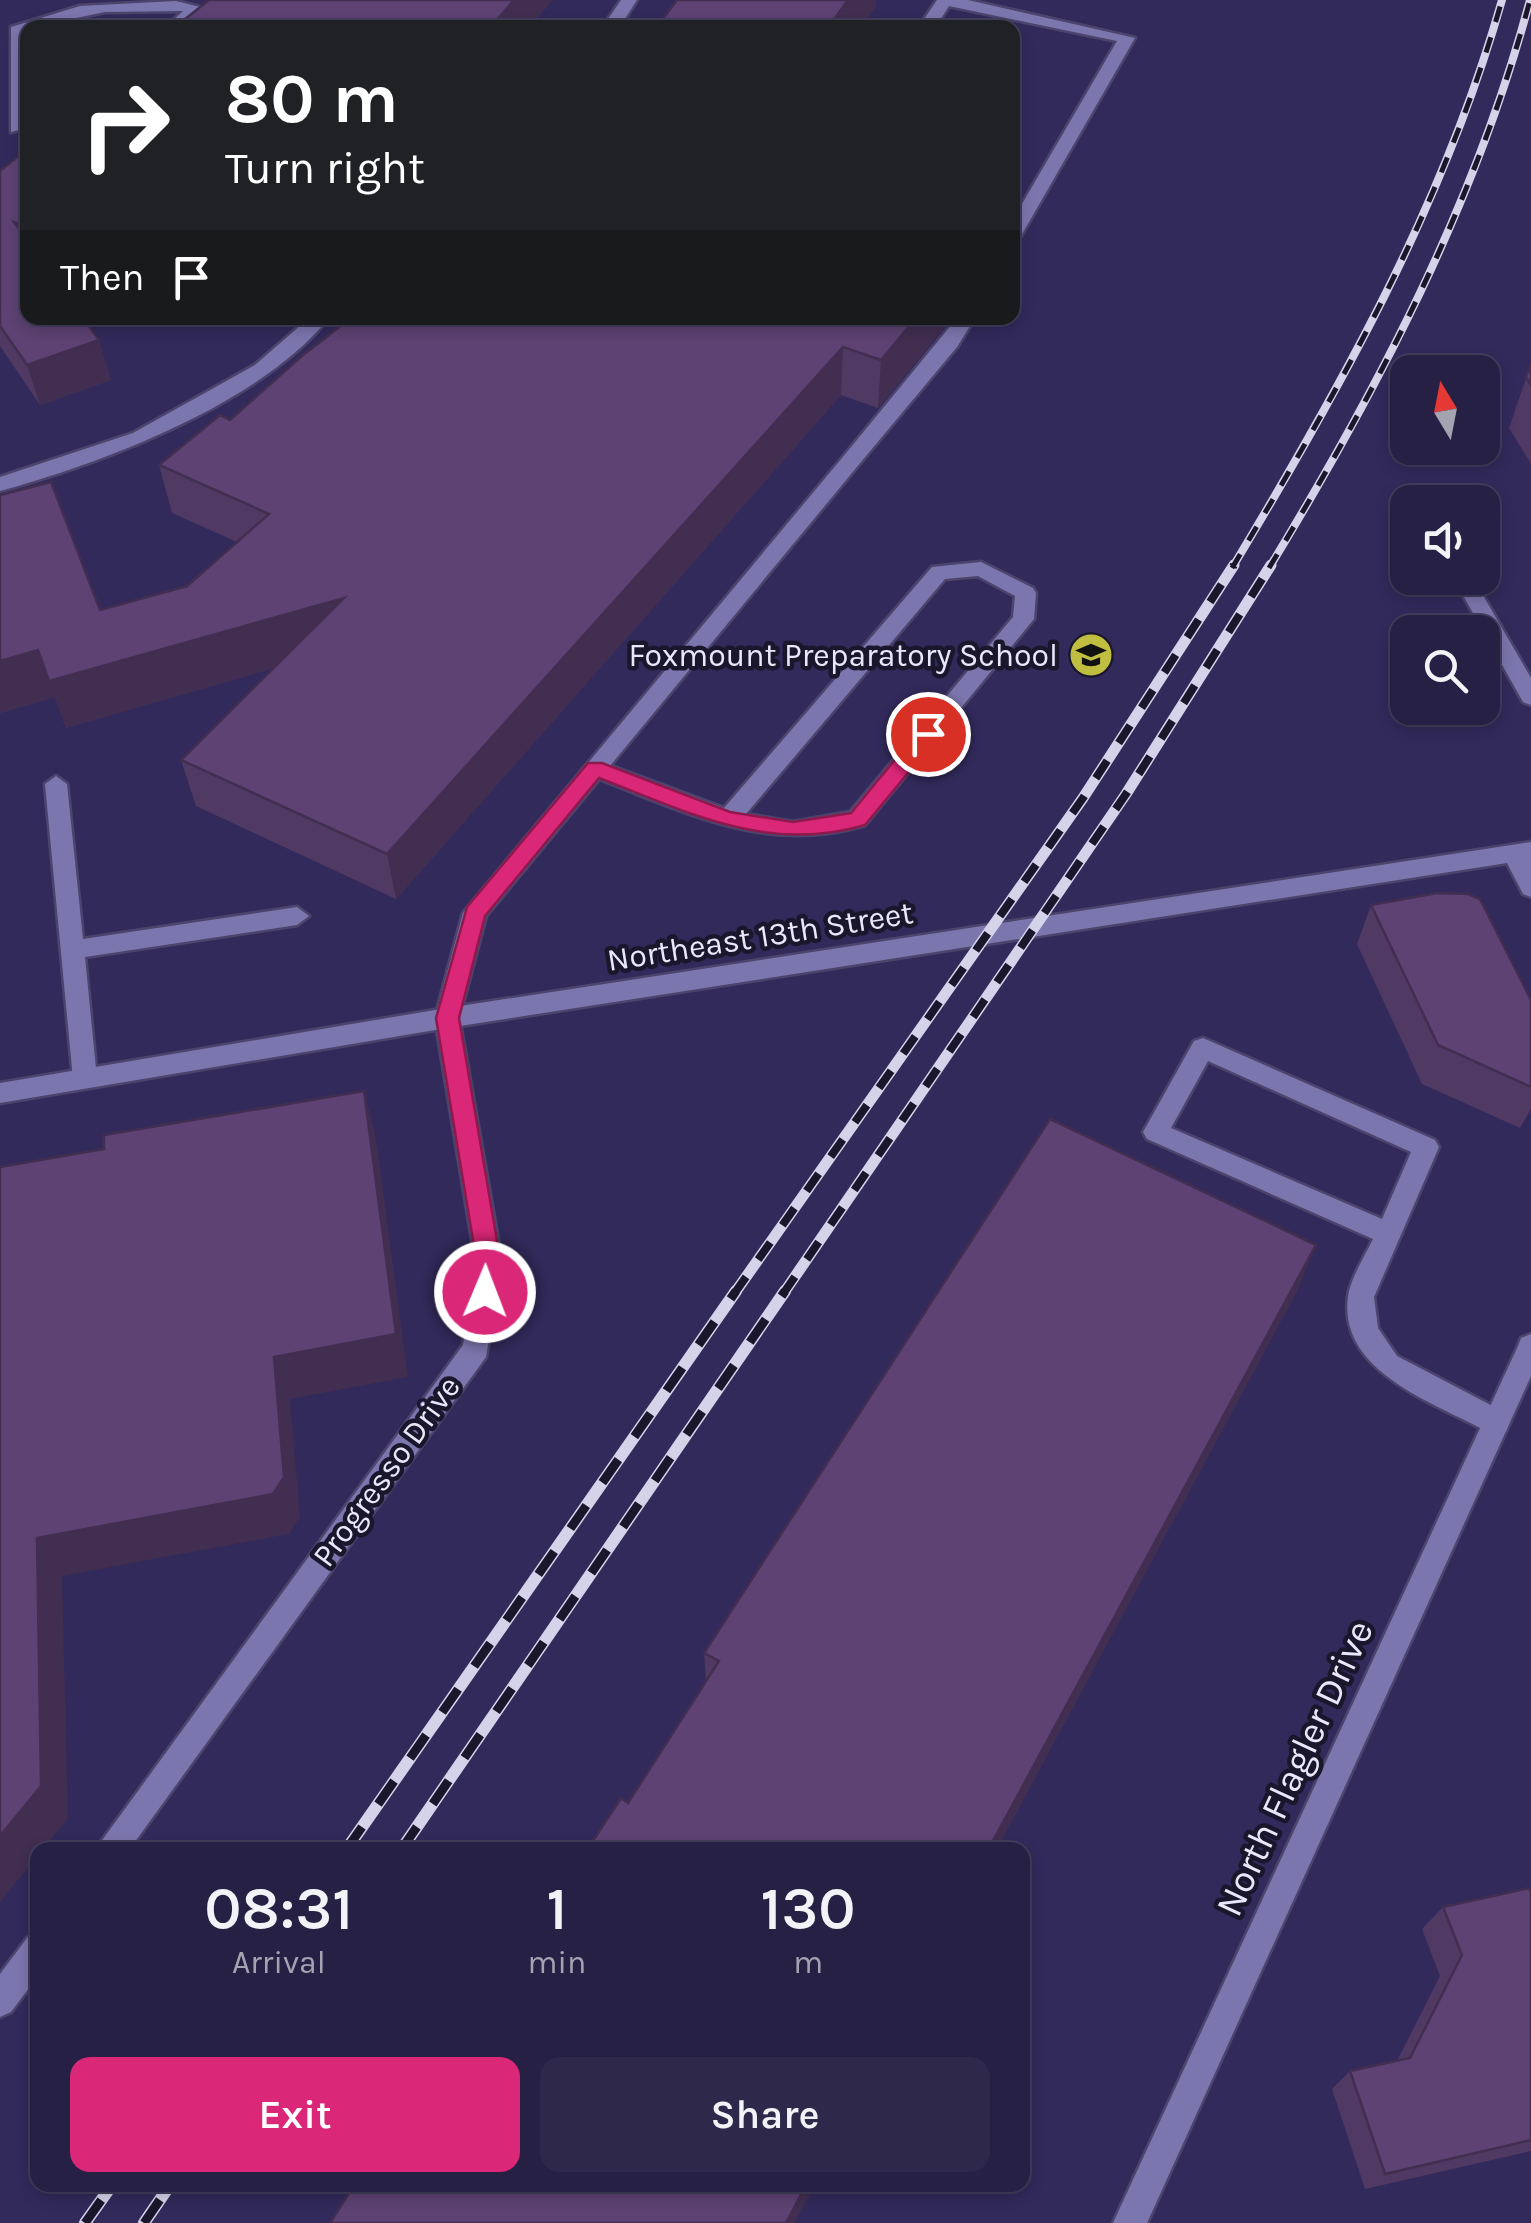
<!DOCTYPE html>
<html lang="en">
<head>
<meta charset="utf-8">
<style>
  body { margin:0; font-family:Karla,sans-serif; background:#2e284b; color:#f1f3f6; height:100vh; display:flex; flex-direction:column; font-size:38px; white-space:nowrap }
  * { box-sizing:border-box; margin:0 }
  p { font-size:32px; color:#a4a3b2 }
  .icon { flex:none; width:55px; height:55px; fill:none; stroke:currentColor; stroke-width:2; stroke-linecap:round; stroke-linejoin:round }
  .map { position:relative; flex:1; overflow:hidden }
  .panel { position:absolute; left:30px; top:1842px; width:1000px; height:350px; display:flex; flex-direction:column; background:#262044; border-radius:20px; box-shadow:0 5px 15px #0003,0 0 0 2px #423e5d }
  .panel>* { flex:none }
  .top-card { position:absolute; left:20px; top:20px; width:1000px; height:305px; border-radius:20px; box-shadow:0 5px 15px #0003,0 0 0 2px #423e5d; background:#202124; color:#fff; overflow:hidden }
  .needle { width:65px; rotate:350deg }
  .controls { position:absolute; left:1390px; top:355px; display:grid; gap:20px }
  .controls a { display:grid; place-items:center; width:110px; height:110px; border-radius:20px; background:#262044; box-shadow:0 5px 15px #0003,0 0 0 2px #423e5d; font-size:50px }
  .pin { position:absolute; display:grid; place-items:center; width:85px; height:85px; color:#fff; margin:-42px; border:5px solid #fff; border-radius:50%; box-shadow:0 2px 10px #0007 }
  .me { position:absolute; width:110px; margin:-55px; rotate:1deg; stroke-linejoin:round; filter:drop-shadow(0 0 8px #0008) }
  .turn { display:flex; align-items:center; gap:35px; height:210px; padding:0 40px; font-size:45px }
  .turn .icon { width:130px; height:130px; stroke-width:2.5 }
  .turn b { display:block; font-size:70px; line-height:85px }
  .then { display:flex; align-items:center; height:95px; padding:0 40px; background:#0003; gap:20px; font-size:38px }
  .eta { display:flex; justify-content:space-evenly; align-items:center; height:170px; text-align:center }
  .eta b { font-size:60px; font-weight:600; line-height:70px }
  .button { display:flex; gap:20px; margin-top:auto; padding:20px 40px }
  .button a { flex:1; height:115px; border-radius:20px; background:#db2777; color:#fff; font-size:40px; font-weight:600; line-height:115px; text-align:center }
  .button a+a { background:#2e284b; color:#f1f3f6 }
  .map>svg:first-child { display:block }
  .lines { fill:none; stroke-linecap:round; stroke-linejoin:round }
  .service-casing { stroke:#4c446c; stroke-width:5 }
  .minor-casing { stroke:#4c446c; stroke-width:5 }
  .tertiary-casing { stroke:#4c446c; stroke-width:5 }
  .service { fill:#7c76ae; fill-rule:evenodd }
  .minor { fill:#7c76ae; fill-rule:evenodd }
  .tertiary { fill:#7c76ae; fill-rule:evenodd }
  .rail-far2-casing { stroke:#d5d3e9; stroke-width:8 }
  .rail-far1-casing { stroke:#d5d3e9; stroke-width:11 }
  .rail-casing { stroke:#d5d3e9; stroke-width:12 }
  .rail-far2 { stroke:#1a172d; stroke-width:5; stroke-dasharray:16; stroke-linecap:butt }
  .rail-far1 { stroke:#1a172d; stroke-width:8; stroke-dasharray:21; stroke-linecap:butt }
  .rail { stroke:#1a172d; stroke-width:9; stroke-dasharray:28; stroke-linecap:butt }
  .wall { fill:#503963 }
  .shaded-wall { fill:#412e50 }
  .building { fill:#5d4273; stroke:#412e50; stroke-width:2.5 }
  .route { fill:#db2777; stroke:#8e194d; stroke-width:2.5 }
  .labels { text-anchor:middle; stroke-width:9; stroke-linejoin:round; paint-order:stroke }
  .poi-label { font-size:32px; fill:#e9e8fb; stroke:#1a172d; text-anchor:end }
  .street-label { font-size:32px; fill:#e9e8fb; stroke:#1a172d }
  .near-street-label { font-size:38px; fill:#e9e8fb; stroke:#1a172d }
</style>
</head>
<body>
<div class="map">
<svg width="1531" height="2223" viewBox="0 0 1531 2223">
  <rect width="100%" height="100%" fill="#322a5b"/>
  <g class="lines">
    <defs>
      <g id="service">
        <polygon points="937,0 968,0 1135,38 1018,241 1012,242 1012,221 1117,41 949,6 935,28 918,28"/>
        <polygon points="176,1 204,8 183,28 165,28 183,11 105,12 28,28 26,128 11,132 11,27 80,6"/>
        <polygon points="957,318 975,318 957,347 861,462 847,462 847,452"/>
        <path d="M981 562 1033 588 1036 593 1034 619 865 825C764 856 679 809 587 774L584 768 595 760 724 808 932 567ZM978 576 1015 596 1013 617 850 812 793 822 746 814 945 579Z"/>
        <polygon points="1470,583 1477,585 1531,678 1531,705 1523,702 1460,590"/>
        <polygon points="56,776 67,784 83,939 297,907 309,916 297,925 85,957 97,1079 94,1086 76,1086 73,1079 45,784"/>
        <path d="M1203 1038 1435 1140 1439 1147 1374 1297 1378 1328 1397 1356 1506 1413 1510 1422 1506 1431 1496 1434 1486 1431C1435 1403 1338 1372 1348 1297 1350 1279 1365 1256 1373 1239L1147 1139 1143 1132 1147 1125 1194 1041ZM1208 1061 1411 1152 1382 1219 1171 1128Z"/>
      </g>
      <g id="minor">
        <polygon points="621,0 637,0 619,28 602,28"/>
        <path d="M309 318H329C259 404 105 462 0 491V477L133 433 255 365Z"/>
        <polygon points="854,451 864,457 861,462 486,916 459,1018 502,1263 486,1357 129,1850 95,1850 463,1345 476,1263 435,1018 463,913 847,452"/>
        <polygon points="38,1933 38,1976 11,2012 0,2017 0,1974 27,1938"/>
      </g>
      <g id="tertiary">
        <polygon points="1531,842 1531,897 1523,894 1507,863 447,1028 0,1103 0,1083 447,1008"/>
        <polygon points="1531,1334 1531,1376 1147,2223 1113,2223 1518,1346 1521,1338"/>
      </g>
    </defs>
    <use href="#service" class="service-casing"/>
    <use href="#minor" class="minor-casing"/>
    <use href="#tertiary" class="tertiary-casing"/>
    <use href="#service" class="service"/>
    <use href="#minor" class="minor"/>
    <use href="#tertiary" class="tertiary"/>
    <defs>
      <g id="rail-far2">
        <path d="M1232 568C1341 387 1444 204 1502 0"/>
        <path d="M1269 568C1378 389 1476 202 1530 0"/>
      </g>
      <g id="rail-far1">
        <polyline points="734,1294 1083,798 1234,565"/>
        <polyline points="783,1294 1126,794 1271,565"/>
      </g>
      <g id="rail">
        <polyline points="346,1850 736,1291"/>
        <polyline points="401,1850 785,1291"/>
        <polyline points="85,2223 112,2185"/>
        <polyline points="144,2223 170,2185"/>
      </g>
    </defs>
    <use href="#rail-far2" class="rail-far2-casing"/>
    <use href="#rail-far1" class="rail-far1-casing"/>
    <use href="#rail" class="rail-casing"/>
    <use href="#rail-far2" class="rail-far2"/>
    <use href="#rail-far1" class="rail-far1"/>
    <use href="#rail" class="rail"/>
  </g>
  <g class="wall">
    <polygon points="28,148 28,318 111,380 40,405 0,346 0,171"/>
    <polygon points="351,318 947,318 947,324 878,408 841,395 396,899 196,806 181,760 274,668 66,728 55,697 0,713 0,495 100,610 187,586 237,542 172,513 159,465 230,420"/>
    <polygon points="1531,364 1531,464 1509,428"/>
    <polygon points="1371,905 1531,1000 1531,1109 1520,1128 1422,1084 1357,944"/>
    <polygon points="1298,1289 996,1850 587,1850 628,1803 706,1681 704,1653"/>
    <polygon points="1531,1893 1531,2151 1365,2189 1332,2089 1350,2071 1397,2061 1440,1976 1422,1929 1443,1907"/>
  </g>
  <g class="shaded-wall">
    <polygon points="514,0 553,0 529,28 490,28"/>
    <polygon points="848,0 876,0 876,7 861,28 828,28"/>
    <polygon points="916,318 947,318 947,324 878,408 881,360"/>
    <polygon points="99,340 111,380 40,405 27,365"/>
    <polygon points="843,347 841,395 396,899 387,854"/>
    <polygon points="344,598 354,645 66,728 55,697 0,713 0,661 38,650"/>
    <polygon points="364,1091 376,1138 408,1377 290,1399 300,1517 289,1534 62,1576 68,1818 42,1850 38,1850 38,1855 0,1902 0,1836 37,1538 274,1357"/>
    <polygon points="1316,1245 1298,1289 996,1850 988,1850"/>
    <polygon points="806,2185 815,2185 794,2223 786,2223"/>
  </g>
  <g class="building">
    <polygon points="209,0 514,0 490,28 174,28"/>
    <polygon points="677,0 848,0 828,28 656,28"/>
    <polygon points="28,148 28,227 14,222 28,241 28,318 83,318 99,340 27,365 0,326 0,171"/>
    <polygon points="351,318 916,318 881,360 843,347 387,854 181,760 344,598 49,681 38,650 0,661 0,495 51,482 100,610 187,586 269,514 159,465 220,415 230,420 303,355"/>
    <polygon points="1531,364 1531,385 1526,377"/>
    <polygon points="1437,893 1468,894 1480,899 1531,1000 1531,1087 1438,1045 1371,905"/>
    <polygon points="364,1091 396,1334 274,1357 284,1477 273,1494 37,1538 41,1786 0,1836 0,1167 104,1149 104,1135"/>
    <polygon points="1050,1119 1316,1245 988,1850 587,1850 621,1798 628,1803 719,1661 704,1653"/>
    <polygon points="1529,1888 1531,1893 1531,2140 1385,2174 1350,2071 1410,2058 1462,1955 1443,1907"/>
    <polygon points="354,2185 806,2185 786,2223 330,2223"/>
  </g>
  <path class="route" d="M928 726 936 728V739L865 825C768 854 687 812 599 778L485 916 459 1018 501 1264 493 1299 485 1302 476 1299 473 1292 477 1264 436 1018 467 907 588 763H602L730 812 793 822 851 813 921 728Z"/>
  <defs>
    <symbol id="school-disc" viewBox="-11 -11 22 22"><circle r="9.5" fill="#c0be40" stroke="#1a172d"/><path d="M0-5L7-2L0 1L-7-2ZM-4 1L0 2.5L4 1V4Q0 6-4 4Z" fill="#111"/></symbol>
  </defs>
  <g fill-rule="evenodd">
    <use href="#school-disc" x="1066" y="630" width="50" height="50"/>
  </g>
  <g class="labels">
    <g class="poi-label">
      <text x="1058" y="666">Foxmount Preparatory School</text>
    </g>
    <g class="street-label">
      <text transform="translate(760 936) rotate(-9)" y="11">Northeast 13th Street</text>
      <text transform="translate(386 1471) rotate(-54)" y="11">Progresso Drive</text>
    </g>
    <g class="near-street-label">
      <text transform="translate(1294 1768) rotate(-65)" y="13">North Flagler Drive</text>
    </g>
  </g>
</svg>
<div class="controls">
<a><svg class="needle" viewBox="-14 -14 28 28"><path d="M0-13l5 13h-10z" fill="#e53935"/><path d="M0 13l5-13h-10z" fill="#a4a3b2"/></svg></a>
<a><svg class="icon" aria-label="sound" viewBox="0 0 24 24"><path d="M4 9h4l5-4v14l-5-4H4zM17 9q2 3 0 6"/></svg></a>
<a><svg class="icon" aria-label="search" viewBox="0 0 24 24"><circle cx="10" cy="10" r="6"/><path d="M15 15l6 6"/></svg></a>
</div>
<div class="pin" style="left:928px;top:734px;background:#d93025"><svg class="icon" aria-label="arrive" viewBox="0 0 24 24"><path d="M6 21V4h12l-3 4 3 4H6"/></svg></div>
<svg class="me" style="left:485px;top:1292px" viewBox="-20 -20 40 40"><circle r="17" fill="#db2777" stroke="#fff" stroke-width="3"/><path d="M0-11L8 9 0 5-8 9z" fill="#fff"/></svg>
<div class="top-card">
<div class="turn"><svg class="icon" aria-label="right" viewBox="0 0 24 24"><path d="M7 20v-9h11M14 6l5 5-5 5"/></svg><div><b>80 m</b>Turn right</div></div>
<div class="then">Then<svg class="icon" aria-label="arrive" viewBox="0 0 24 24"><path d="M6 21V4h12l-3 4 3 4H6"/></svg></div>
</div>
<section class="panel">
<div class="eta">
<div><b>08:31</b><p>Arrival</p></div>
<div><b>1</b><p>min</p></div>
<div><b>130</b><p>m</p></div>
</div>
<div class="button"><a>Exit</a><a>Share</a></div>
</section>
</div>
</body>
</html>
